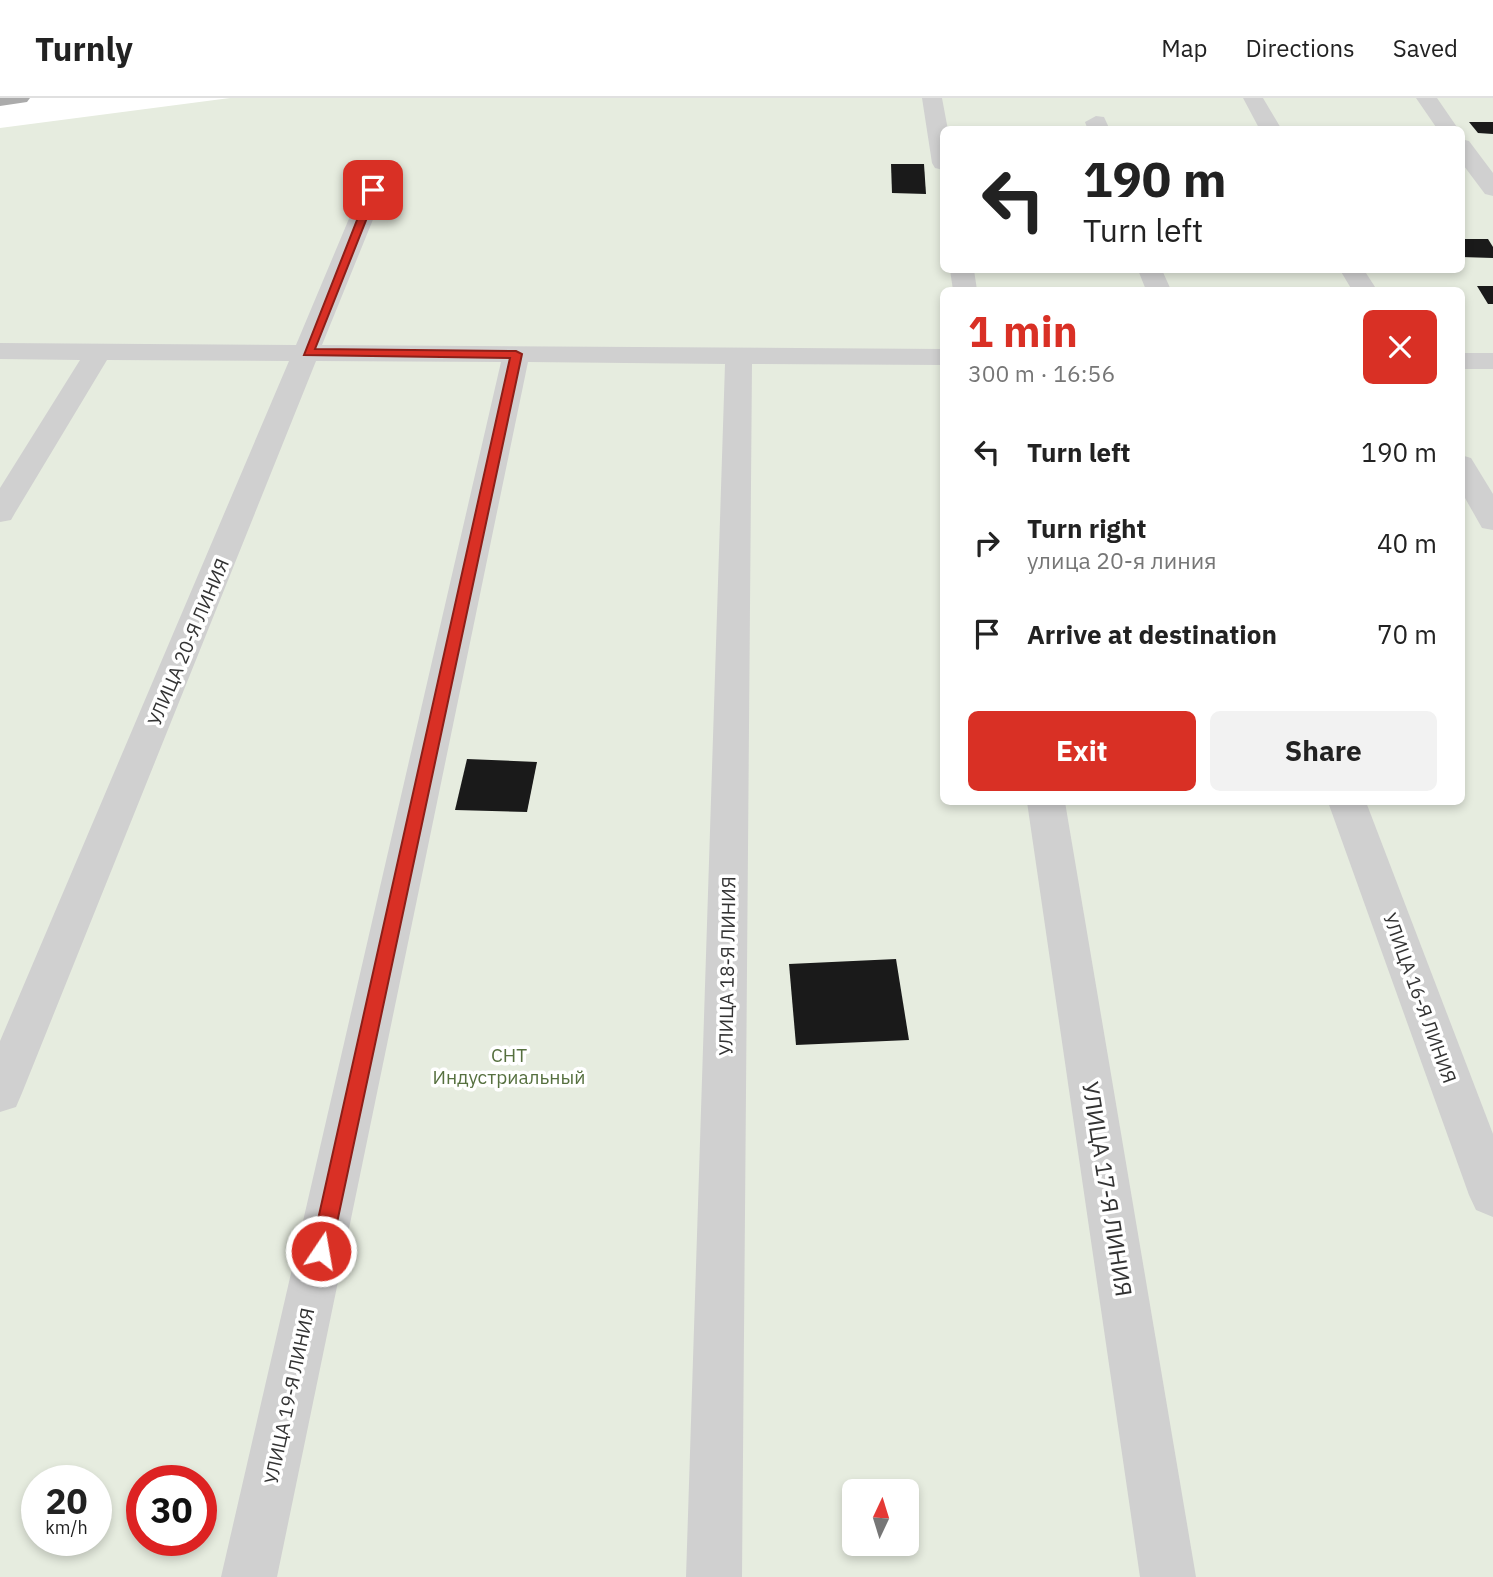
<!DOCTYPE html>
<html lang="en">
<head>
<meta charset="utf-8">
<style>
  body { margin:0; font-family:"IBM Plex Sans",sans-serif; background:#f2f2f2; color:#222; height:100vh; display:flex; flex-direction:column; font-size:26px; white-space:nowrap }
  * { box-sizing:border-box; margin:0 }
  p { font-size:23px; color:#767676 }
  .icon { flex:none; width:38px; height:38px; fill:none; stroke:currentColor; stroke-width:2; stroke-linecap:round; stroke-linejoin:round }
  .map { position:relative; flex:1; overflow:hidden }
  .sheet { position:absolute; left:940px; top:189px; width:525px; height:518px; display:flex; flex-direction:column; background:#fff; border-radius:10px; box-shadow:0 4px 10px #0003 }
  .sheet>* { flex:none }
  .hud { position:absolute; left:940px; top:28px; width:525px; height:147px; border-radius:10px; box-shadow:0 4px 10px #0003; background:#fff; color:#222; overflow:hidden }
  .needle { width:46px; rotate:4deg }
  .fabs { position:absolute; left:842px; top:1381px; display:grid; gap:14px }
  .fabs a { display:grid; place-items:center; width:77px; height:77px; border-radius:10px; background:#fff; box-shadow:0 4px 10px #0003; font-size:35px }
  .speed { position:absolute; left:21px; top:1367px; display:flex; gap:14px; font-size:35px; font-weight:700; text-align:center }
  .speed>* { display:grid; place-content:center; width:91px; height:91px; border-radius:50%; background:#fff; box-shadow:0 4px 10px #0003; line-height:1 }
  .speed small { font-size:18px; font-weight:400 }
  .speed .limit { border:10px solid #d22; background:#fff; color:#111 }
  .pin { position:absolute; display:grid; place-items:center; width:60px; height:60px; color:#fff; margin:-30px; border-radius:14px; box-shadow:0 4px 10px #0006 }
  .me { position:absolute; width:77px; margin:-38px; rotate:12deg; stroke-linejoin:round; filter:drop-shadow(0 0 5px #0008) }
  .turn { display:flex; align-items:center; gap:24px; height:147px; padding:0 28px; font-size:32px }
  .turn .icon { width:91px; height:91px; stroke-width:2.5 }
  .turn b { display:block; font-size:49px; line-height:60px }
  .round { display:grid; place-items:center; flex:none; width:74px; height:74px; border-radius:10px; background:#f2f2f2 }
  .overview { display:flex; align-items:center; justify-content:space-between; height:119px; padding:0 28px }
  h1 { font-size:42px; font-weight:800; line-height:52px; color:#d93025 }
  .button { display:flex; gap:14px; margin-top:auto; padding:14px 28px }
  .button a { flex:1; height:80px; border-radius:10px; background:#d93025; color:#fff; font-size:28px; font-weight:800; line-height:80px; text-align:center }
  .button a+a { background:#f2f2f2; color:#222 }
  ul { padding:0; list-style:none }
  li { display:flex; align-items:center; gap:21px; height:91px; padding:0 28px }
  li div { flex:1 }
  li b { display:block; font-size:26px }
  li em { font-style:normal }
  header { display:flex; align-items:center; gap:42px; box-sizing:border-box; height:98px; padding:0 35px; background:#fff; border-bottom:2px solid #e0e0e0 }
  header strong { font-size:33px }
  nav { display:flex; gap:38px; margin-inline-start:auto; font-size:24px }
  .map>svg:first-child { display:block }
  .green { fill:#e6ecdf; fill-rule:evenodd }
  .building { fill:#1a1a1a }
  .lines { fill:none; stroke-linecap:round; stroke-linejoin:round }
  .minor { fill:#d0d0d0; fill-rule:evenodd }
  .major { fill:#ababab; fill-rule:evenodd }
  .route { fill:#d93025; stroke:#8d1f18; stroke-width:2 }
  .labels { text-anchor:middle; stroke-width:7; stroke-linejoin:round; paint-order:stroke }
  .street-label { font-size:19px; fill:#333; stroke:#fff }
  .park-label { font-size:19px; fill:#56703f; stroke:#fff }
  .near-street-label { font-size:23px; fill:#333; stroke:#fff }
</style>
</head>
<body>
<header>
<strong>Turnly</strong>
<nav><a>Map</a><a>Directions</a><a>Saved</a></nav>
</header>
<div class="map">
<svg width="1493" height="1479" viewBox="0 0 1493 1479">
  <rect width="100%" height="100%" fill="#fff"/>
  <path class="green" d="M230 0H1493V1479H0V30ZM943 32H1461V172H943ZM943 192H1461V704H943ZM37 1382H96V1442H37ZM142 1382H201V1442H142ZM854 1393H906V1446H854Z"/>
  <g class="building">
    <polygon points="1469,24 1493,24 1493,36 1478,35"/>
    <polygon points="891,66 924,66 926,96 892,95"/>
    <polygon points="1461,141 1488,141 1493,149 1493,160 1461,159"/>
    <polygon points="1477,188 1493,188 1493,206 1488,206"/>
    <polygon points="467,661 537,664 527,714 455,712"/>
    <polygon points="896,861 909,942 796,947 789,866"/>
  </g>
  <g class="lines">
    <g class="minor">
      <polygon points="922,0 942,0 948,32 943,32 943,72 935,70 932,65"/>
      <polygon points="1243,0 1263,0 1282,32 1260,32"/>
      <polygon points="1416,0 1437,0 1459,32 1438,32"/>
      <polygon points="1096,18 1104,19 1110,32 1088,32 1085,24"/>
      <polygon points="1461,41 1469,43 1493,75 1493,98 1485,96 1461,64"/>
      <polygon points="373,85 381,87 385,92 322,247 943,251 943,267 752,266 742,1479 686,1479 725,266 528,264 277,1479 221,1479 501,264 316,263 22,995 16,1009 0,1014 0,943 289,263 107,262 15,415 11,422 0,424 0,390 80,262 0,261 0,245 296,247 361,92 365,87"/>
      <polygon points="950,172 974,172 977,192 953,192"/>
      <polygon points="1138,172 1162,172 1171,192 1146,192"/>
      <polygon points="1340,172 1364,172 1377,192 1352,192"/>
      <rect x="1461" y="255" width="32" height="16"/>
      <polygon points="1461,357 1471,360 1493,396 1493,432 1482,430 1461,393"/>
      <polygon points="1027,704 1065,704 1196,1479 1140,1479"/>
      <polygon points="1328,704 1366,704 1493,1036 1493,1119 1476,1112 1469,1097"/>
    </g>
    <polygon class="major" points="0,0 30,0 27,4 0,8"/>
  </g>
  <polygon class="route" points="370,89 378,92 315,251 516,253 522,256 331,1153 328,1160 321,1162 314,1160 311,1153 510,260 304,257"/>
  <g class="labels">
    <g class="street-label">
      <text transform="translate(188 544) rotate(-67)" y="7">УЛИЦА 20-Я ЛИНИЯ</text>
      <text transform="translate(727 868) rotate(-89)" y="7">УЛИЦА 18-Я ЛИНИЯ</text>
      <text transform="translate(1420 900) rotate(70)" y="7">УЛИЦА 16-Я ЛИНИЯ</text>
      <text transform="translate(289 1298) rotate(-78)" y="7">УЛИЦА 19-Я ЛИНИЯ</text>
    </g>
    <g class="park-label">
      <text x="509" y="964">СНТ<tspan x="509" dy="22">Индустриальный</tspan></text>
    </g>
    <g class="near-street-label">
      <text transform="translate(1107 1091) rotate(81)" y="8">УЛИЦА 17-Я ЛИНИЯ</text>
    </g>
  </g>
</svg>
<div class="fabs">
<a><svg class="needle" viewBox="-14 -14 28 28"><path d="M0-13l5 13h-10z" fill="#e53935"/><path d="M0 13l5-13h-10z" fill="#767676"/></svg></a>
</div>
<div class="speed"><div>20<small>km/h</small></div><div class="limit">30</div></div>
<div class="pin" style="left:373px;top:92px;background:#d93025"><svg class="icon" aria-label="arrive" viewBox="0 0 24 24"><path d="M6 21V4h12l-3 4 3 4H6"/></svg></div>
<svg class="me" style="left:321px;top:1153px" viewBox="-20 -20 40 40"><circle r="17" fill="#d93025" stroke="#fff" stroke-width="3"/><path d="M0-11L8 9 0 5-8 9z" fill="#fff"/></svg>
<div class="hud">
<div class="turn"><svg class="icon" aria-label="left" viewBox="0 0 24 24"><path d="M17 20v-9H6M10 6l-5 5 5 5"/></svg><div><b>190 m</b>Turn left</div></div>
</div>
<section class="sheet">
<div class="overview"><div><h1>1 min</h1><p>300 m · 16:56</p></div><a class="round" style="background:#d93025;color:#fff"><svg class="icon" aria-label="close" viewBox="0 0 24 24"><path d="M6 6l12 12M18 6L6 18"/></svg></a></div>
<ul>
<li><svg class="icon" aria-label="left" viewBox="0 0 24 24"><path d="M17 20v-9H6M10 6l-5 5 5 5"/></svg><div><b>Turn left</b></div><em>190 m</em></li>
<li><svg class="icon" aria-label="right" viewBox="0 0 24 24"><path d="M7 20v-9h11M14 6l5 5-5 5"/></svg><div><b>Turn right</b><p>улица 20-я линия</p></div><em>40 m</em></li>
<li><svg class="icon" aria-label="arrive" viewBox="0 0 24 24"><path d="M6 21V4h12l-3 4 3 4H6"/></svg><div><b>Arrive at destination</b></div><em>70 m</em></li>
</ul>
<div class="button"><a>Exit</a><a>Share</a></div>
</section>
</div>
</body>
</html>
